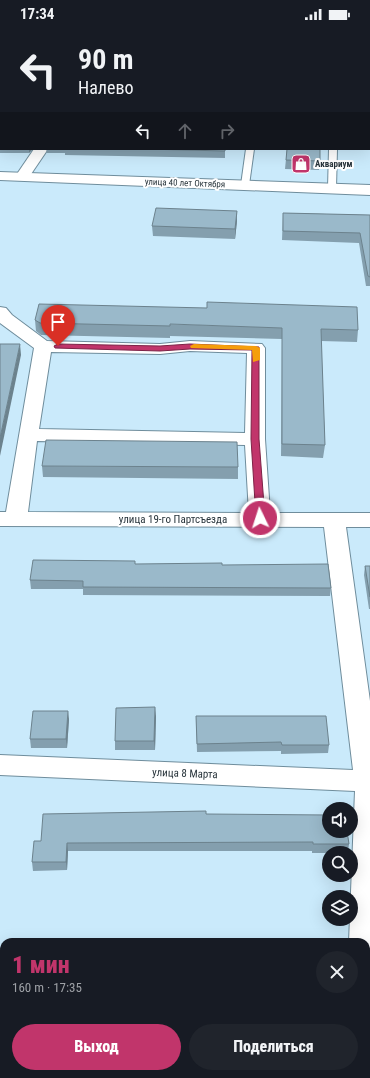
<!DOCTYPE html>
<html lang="ru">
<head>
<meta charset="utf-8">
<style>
  body { margin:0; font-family:"Roboto Condensed",sans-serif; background:#20242c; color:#f1f3f6; height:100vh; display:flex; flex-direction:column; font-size:15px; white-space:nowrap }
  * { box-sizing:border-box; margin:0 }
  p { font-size:13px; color:#9ea1a6 }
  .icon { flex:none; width:22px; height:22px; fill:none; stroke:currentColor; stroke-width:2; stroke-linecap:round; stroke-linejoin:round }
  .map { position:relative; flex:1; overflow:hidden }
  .drawer { position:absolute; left:0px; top:910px; width:370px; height:140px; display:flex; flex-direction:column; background:#171b24; border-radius:12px 12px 0 0; box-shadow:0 4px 16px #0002 }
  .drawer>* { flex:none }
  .hud { position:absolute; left:0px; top:0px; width:370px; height:122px; box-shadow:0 4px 16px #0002; background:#171b24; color:#f1f3f6; overflow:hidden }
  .buttons { position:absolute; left:322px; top:774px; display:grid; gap:8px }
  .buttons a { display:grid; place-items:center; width:36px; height:36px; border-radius:50%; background:#171b24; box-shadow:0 4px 16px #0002; font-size:20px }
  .pin { position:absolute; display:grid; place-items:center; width:34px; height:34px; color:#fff; margin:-41px -17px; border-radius:50% 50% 50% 0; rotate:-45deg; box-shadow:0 0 4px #0007 }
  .pin .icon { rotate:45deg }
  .me { position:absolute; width:44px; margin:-22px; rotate:356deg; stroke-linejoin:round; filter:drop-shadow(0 0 3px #0008) }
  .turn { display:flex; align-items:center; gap:14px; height:84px; padding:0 12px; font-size:18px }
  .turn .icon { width:52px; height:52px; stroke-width:2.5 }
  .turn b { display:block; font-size:28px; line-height:34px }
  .lanes { display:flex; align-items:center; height:38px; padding:0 12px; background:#0003; justify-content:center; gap:20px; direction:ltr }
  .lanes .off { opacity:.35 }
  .round { display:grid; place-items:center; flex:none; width:42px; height:42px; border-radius:21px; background:#20242c }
  .summary { display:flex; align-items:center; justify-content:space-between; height:68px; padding:0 12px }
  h1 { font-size:24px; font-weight:800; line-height:30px; color:#c1356b }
  .primary-button { display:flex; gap:8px; margin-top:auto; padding:8px 12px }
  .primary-button a { flex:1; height:46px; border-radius:24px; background:#c1356b; color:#fff; font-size:16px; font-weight:800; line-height:46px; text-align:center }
  .primary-button a+a { background:#20242c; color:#f1f3f6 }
  .status { display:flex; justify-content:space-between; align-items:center; height:28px; padding:0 20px; background:#171b24; direction:ltr }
  .status svg { height:11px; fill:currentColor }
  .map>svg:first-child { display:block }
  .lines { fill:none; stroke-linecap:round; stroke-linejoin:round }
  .service-casing { stroke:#6f8d9c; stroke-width:2 }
  .minor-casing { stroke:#6f8d9c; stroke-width:2 }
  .secondary-casing { stroke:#6f8d9c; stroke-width:2 }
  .service { fill:#fff; fill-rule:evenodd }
  .minor { fill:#fff; fill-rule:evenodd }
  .secondary { fill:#fff; fill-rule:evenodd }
  .wall { fill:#849fae }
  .shaded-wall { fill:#6c828d }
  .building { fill:#9ab9ca; stroke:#6c828d }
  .route { fill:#c1356b; stroke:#7d2246 }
  .slow { fill:#f59e0b }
  .labels { text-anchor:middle; stroke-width:4; stroke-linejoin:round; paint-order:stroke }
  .far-poi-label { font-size:9px; font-weight:bold; fill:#28343b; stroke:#fff; text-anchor:start }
  .far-street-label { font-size:9px; fill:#28343b; stroke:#fff }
  .street-label { font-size:11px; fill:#28343b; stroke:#fff }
</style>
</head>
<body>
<div class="status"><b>17:34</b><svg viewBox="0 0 49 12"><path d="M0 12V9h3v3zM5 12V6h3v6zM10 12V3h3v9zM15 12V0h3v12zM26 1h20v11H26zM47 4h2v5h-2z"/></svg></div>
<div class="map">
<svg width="370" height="1050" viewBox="0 0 370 1050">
  <rect width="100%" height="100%" fill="#caeafb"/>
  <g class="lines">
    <defs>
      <g id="service">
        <rect x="369" y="69" width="1" height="4"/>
        <polygon points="246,121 254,121 249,157 245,159 241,157"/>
        <polygon points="329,121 337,121 336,160 332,162 328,160"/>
      </g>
      <g id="minor">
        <rect x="0" y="35" width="1" height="8"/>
        <polygon points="34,121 48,121 27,152 17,152 15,149"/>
        <path d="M0 279 6 280 12 287 47 313 160 316 190 313 262 316 265 320V411L270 485H370V499H346L370 673V925L366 926V914H349L355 763 0 747V727L353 742 324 499 0 498V484H6L34 320 0 295ZM190 323 247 325 245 405 39 401 51 324 160 326ZM37 413 245 417 249 485 28 484Z"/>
        <polygon points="366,1033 370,1034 370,1050 345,1050 345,1046 366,1046"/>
      </g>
      <polygon id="secondary" points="0,144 370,157 370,167 0,152"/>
    </defs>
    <use href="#service" class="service-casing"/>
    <use href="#minor" class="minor-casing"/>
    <use href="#secondary" class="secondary-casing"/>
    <use href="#service" class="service"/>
    <use href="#minor" class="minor"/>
    <use href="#secondary" class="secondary"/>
  </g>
  <g class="wall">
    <polygon points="1,99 1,121 33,121 29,125 0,125 0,104"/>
    <polygon points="46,121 225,121 225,130 65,127 65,125 47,125"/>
    <polygon points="287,121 320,121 319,142 285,141"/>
    <polygon points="237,183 237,193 235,211 153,208 152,198"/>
    <polygon points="283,185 370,187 370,258 366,258 359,215 282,212"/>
    <polygon points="35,292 358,302 357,314 321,313 325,417 323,430 281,428 282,311 170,308 170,310 41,307 36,303"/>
    <polygon points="42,438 238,439 238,451 43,449"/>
    <polygon points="135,536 331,560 330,568 83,567 83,561 31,561 30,552"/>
    <polygon points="365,538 370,538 370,581 369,581 364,547"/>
    <polygon points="156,688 155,722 115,722 115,713"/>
    <polygon points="196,688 329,717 328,725 281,726 281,723 197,724"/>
    <polygon points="69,691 67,720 31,720 30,711"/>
    <polygon points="206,786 349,816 348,825 312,825 312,823 68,823 67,842 33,843 32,834 41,813"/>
  </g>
  <g class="shaded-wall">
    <polygon points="29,121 33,121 29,125"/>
    <polygon points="237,183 237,193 235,211 235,201"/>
    <polygon points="20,316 21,327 0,428 0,410"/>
    <polygon points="155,679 156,688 155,722 154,713"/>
    <polygon points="68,683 69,691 67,720 66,711"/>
    <polygon points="67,815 68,823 67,842 66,834"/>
  </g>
  <g class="building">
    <polygon points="1,99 1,118 0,118 0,104"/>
    <polygon points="145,121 225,121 225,123"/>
    <polygon points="287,121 320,121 320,133 286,132"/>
    <polygon points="156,180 237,183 235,201 152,198"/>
    <polygon points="283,185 370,187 370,249 368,248 360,205 283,203"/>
    <polygon points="207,274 357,279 358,302 321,301 325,417 282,416 282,300 170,296 170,298 40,295 35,292 39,276 207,280"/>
    <polygon points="0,316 20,316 0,410"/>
    <polygon points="46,412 237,414 238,439 42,438"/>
    <polygon points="33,532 135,533 135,536 222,535 222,537 328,536 331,560 83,559 83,553 30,552"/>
    <polygon points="365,538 370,538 370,569"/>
    <polygon points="155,679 154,713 115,713 116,680"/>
    <polygon points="33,683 68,683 66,711 30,711"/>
    <polygon points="196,688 326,688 329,717 282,717 281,714 197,716"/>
    <polygon points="206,783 206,786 329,787 329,803 347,803 349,816 313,816 313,814 67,815 66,834 32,834 34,813 41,813 43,786"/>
    <rect x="115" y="1046" width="61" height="4"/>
    <polygon points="61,1047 61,1050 0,1050 0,1048"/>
    <polygon points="314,1047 315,1050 260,1050"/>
  </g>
  <polygon class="route" points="58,316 160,318 190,316 259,319 259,411 265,490 263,493 257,493 256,490 251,411 252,322 190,321 160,323 55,320 54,318"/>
  <polygon class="slow" points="194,316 256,318 260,320 260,332 253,334 252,322 191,320 190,318"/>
  <defs>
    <symbol id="shop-square" viewBox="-11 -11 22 22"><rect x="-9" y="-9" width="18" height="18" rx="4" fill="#c1356b" stroke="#fff"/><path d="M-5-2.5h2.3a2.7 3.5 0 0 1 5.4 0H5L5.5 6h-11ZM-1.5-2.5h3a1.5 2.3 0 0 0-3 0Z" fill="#fff"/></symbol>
  </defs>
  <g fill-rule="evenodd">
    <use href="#shop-square" x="290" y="125" width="22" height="22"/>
  </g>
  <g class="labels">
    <g class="far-poi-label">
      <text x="315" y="139">Аквариум</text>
    </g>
    <g class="far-street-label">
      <text transform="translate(185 155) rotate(2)" y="3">улица 40 лет Октября</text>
    </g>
    <g class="street-label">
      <text x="173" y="495">улица 19-го Партсъезда</text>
      <text transform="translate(185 745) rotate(2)" y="4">улица 8 Марта</text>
    </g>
  </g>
</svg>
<div class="buttons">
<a><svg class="icon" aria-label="sound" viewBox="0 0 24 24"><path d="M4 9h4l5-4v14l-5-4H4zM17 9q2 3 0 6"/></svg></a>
<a><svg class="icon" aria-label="search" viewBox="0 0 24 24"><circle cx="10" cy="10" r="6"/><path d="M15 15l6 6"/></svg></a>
<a><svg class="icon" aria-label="layers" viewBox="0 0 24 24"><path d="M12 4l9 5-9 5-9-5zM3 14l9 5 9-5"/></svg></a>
</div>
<div class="pin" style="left:58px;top:318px;background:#d93025"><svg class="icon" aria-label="arrive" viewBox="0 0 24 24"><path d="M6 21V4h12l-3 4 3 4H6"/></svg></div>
<svg class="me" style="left:260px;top:490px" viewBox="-20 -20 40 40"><circle r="17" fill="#c1356b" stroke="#fff" stroke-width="3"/><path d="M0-11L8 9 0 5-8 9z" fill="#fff"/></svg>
<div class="hud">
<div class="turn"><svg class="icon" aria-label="left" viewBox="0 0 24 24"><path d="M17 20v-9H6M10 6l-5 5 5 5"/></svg><div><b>90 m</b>Налево</div></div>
<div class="lanes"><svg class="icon" aria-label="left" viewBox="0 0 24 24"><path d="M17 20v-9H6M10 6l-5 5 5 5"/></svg><svg class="icon off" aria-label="ahead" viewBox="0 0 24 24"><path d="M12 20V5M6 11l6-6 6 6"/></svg><svg class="icon off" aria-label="right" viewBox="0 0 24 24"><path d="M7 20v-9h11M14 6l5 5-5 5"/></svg></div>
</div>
<section class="drawer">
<div class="summary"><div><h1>1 мин</h1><p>160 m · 17:35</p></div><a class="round"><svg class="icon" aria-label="close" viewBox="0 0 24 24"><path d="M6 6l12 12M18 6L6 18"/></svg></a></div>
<div class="primary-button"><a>Выход</a><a>Поделиться</a></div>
</section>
</div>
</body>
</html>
